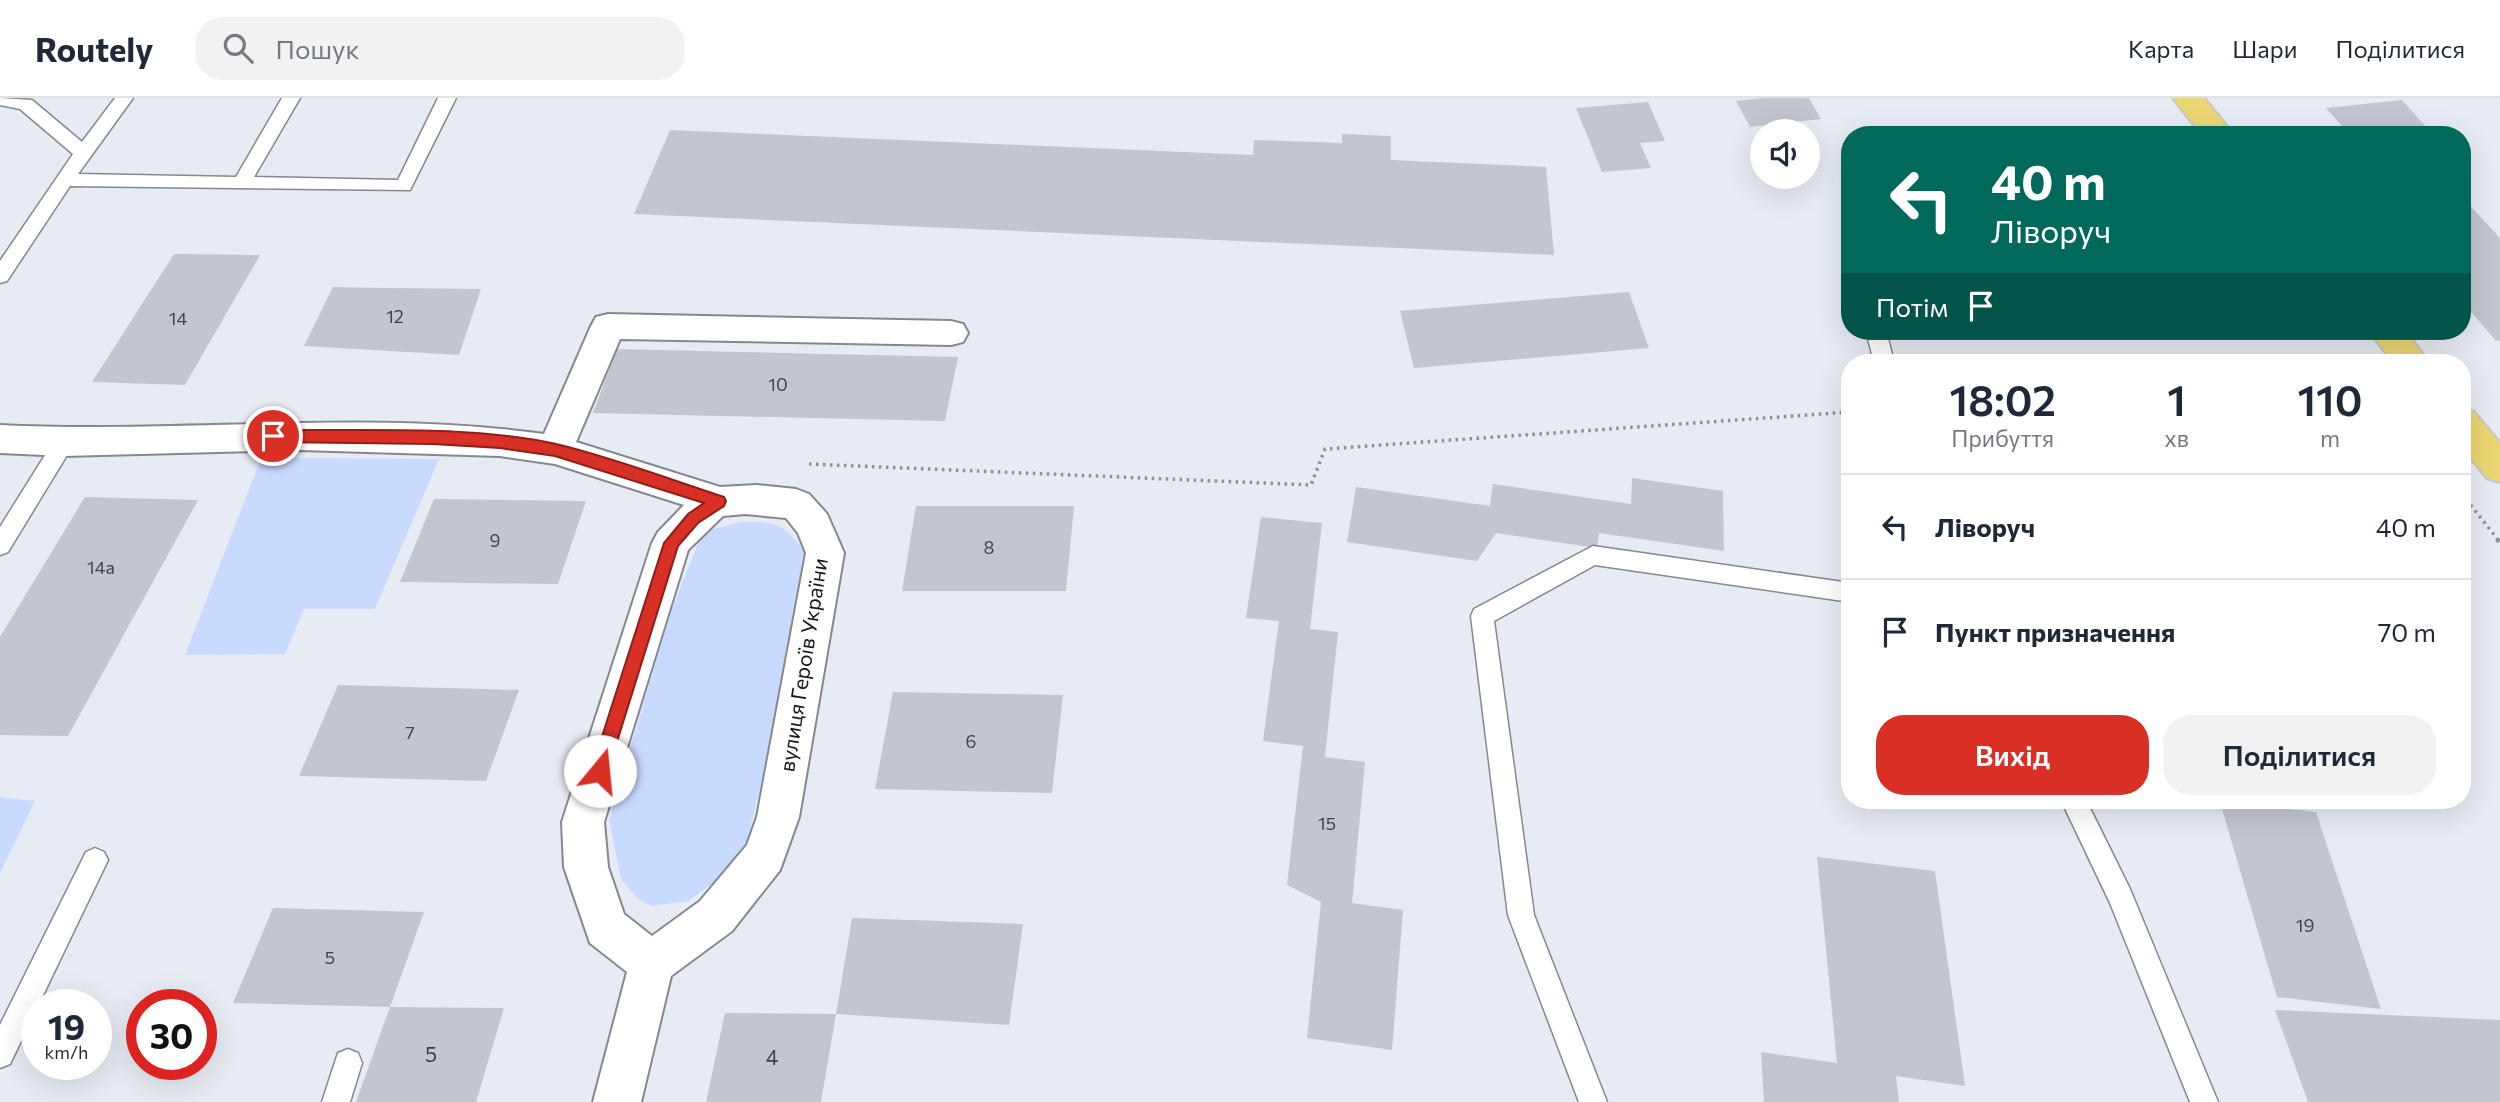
<!DOCTYPE html>
<html lang="uk">
<head>
<meta charset="utf-8">
<style>
  body { margin:0; font-family:Commissioner,sans-serif; background:#f2f2f3; color:#1f2937; height:100vh; display:flex; flex-direction:column; font-size:26px; white-space:nowrap }
  * { box-sizing:border-box; margin:0 }
  p { font-size:23px; color:#747a83 }
  .icon { flex:none; width:38px; height:38px; fill:none; stroke:currentColor; stroke-width:2; stroke-linecap:round; stroke-linejoin:round }
  .map { position:relative; flex:1; overflow:hidden }
  .sheet { position:absolute; left:1841px; top:256px; width:630px; height:455px; display:flex; flex-direction:column; background:#fff; border-radius:28px; box-shadow:0 7px 28px #0002 }
  .sheet>* { flex:none }
  .hud { position:absolute; left:1841px; top:28px; width:630px; height:214px; border-radius:28px; box-shadow:0 7px 28px #0002; background:#00695c; color:#fff; overflow:hidden }
  .tools { position:absolute; left:1750px; top:21px; display:grid; gap:14px }
  .tools a { display:grid; place-items:center; width:70px; height:70px; border-radius:50%; background:#fff; box-shadow:0 7px 28px #0002; font-size:35px }
  .speed { position:absolute; left:21px; top:891px; display:flex; gap:14px; font-size:35px; font-weight:700; text-align:center }
  .speed>* { display:grid; place-content:center; width:91px; height:91px; border-radius:50%; background:#fff; box-shadow:0 7px 28px #0002; line-height:1 }
  .speed small { font-size:18px; font-weight:400 }
  .speed .limit { border:10px solid #d22; background:#fff; color:#111 }
  .pin { position:absolute; display:grid; place-items:center; width:60px; height:60px; color:#fff; margin:-30px; border:4px solid #fff; border-radius:50%; box-shadow:0 2px 7px #0007 }
  .me { position:absolute; width:77px; margin:-38px; rotate:17deg; stroke-linejoin:round; filter:drop-shadow(0 0 5px #0008) }
  .turn { display:flex; align-items:center; gap:24px; height:147px; padding:0 35px; font-size:32px }
  .turn .icon { width:91px; height:91px; stroke-width:2.5 }
  .turn b { display:block; font-size:49px; line-height:60px }
  .then { display:flex; align-items:center; height:66px; padding:0 35px; background:#0003; gap:14px; font-size:26px }
  .eta { display:flex; justify-content:space-evenly; align-items:center; height:119px; text-align:center }
  .eta b { font-size:42px; font-weight:600; line-height:49px }
  .primary-button { display:flex; gap:14px; margin-top:auto; padding:14px 35px }
  .primary-button a { flex:1; height:80px; border-radius:28px; background:#d93025; color:#fff; font-size:28px; font-weight:600; line-height:80px; text-align:center }
  .primary-button a+a { background:#f2f2f3; color:#1f2937 }
  ul { padding:0; list-style:none }
  li { display:flex; align-items:center; gap:21px; height:105px; padding:0 35px; border-top:2px solid #e0e1e3 }
  li div { flex:1 }
  li b { display:block; font-size:26px }
  li em { font-style:normal }
  header { display:flex; align-items:center; gap:42px; box-sizing:border-box; height:98px; padding:0 35px; background:#fff; border-bottom:2px solid #e0e1e3 }
  header strong { font-size:33px }
  nav { display:flex; gap:38px; margin-inline-start:auto; font-size:24px }
  .search { width:490px; height:63px; background:#f2f2f3; display:flex; align-items:center; gap:18px; box-sizing:border-box; padding:0 24px; border-radius:28px; color:#747a83; font-size:26px }
  .map>svg:first-child { display:block }
  .green { fill:#c8dbfe }
  .building { fill:#c2c6ce }
  .lines { fill:none; stroke-linecap:round; stroke-linejoin:round }
  .service-casing { stroke:#84888f; stroke-width:3 }
  .minor-casing { stroke:#84888f; stroke-width:4 }
  .primary-casing { stroke:#c8c8c9; stroke-width:4 }
  .path-far1 { stroke:#8d9096; stroke-width:3.5; stroke-dasharray:2.5 4.5; stroke-linecap:butt }
  .path { stroke:#8d9096; stroke-width:4.5; stroke-dasharray:3.5 6; stroke-linecap:butt }
  .service { fill:#fff; fill-rule:evenodd }
  .minor { fill:#fff; fill-rule:evenodd }
  .primary { fill:#ecd673; fill-rule:evenodd }
  .route { fill:#d93025; stroke:#8d1f18; stroke-width:2 }
  .labels { text-anchor:middle; stroke-width:5; stroke-linejoin:round; paint-order:stroke }
  .number-label { font-size:18px; fill:#424448 }
  .street-label { font-size:21px; fill:#18191c; stroke:#fff }
  .near-number-label { font-size:21px; fill:#424448 }
</style>
</head>
<body>
<header>
<strong>Routely</strong>
<div class="search"><svg class="icon" aria-label="search" viewBox="0 0 24 24"><circle cx="10" cy="10" r="6"/><path d="M15 15l6 6"/></svg>Пошук</div>
<nav><a>Карта</a><a>Шари</a><a>Поділитися</a></nav>
</header>
<div class="map">
<svg width="2500" height="1004" viewBox="0 0 2500 1004">
  <rect width="100%" height="100%" fill="#e7ebf3"/>
  <g class="green">
    <polygon points="261,360 439,361 375,511 304,511 285,556 185,557"/>
    <path d="M741 424C778 424 784 425 806 456L779 610 746 748 720 780 688 803 651 808 637 800 621 781 609 722 670 516 699 443 710 432Z"/>
    <polygon points="0,699 35,703 0,775"/>
  </g>
  <g class="building">
    <polygon points="1762,0 1809,0 1821,21 1750,29 1736,3"/>
    <polygon points="2402,2 2433,37 2350,37 2326,10"/>
    <polygon points="1648,4 1665,43 1640,45 1651,70 1602,74 1576,10"/>
    <polygon points="670,32 1253,57 1254,42 1342,45 1342,36 1391,38 1391,62 1546,69 1554,157 634,116"/>
    <polygon points="2462,99 2500,140 2500,242 2496,243 2462,203"/>
    <polygon points="174,156 260,157 185,287 92,284"/>
    <polygon points="333,189 386,190 481,191 459,257 304,248"/>
    <polygon points="1629,194 1649,250 1414,270 1400,213"/>
    <polygon points="617,251 958,259 945,323 593,315"/>
    <polygon points="1632,380 1723,393 1724,453 1599,435 1597,450 1496,435 1477,463 1347,444 1356,389 1490,408 1493,386 1631,406"/>
    <polygon points="85,399 198,402 68,638 0,637 0,539"/>
    <polygon points="434,401 586,403 558,486 400,484"/>
    <polygon points="916,408 1074,408 1066,493 902,493"/>
    <polygon points="1261,419 1322,425 1310,531 1338,534 1325,659 1365,664 1352,805 1403,812 1392,952 1307,940 1321,804 1287,787 1303,648 1263,643 1279,523 1246,520"/>
    <polygon points="338,587 519,592 486,683 299,678"/>
    <polygon points="893,594 1063,597 1052,695 875,691"/>
    <polygon points="2161,702 2258,702 2260,708 2316,714 2381,911 2277,899 2222,711 2162,705"/>
    <polygon points="1817,759 1935,773 1965,988 1896,978 1899,1004 1764,1004 1761,954 1837,965"/>
    <polygon points="273,810 424,814 390,909 504,910 476,1004 356,1004 390,909 233,905"/>
    <polygon points="852,820 1023,826 1009,927 836,916"/>
    <polygon points="2275,912 2500,922 2500,1004 2308,1004"/>
    <polygon points="725,915 836,916 821,1004 706,1004"/>
  </g>
  <g class="lines">
    <defs>
      <g id="service">
        <polygon points="0,0 32,2 82,44 115,0 133,0 78,76 236,79 282,0 300,0 254,79 398,82 438,0 456,0 410,92 70,88 7,183 0,185 0,163 73,56 20,11 0,7"/>
        <polygon points="1866,233 1886,233 1894,264 1874,264"/>
        <polygon points="64,336 71,338 75,344 8,454 0,457 0,429 57,338"/>
        <polygon points="1593,448 1850,485 1850,504 1595,467 1494,523 1534,817 1607,1004 1579,1004 1508,817 1471,518 1474,511"/>
        <polygon points="2061,702 2086,702 2130,791 2218,1004 2190,1004 2110,805"/>
        <polygon points="95,750 104,754 108,762 10,966 0,970 0,927 86,754"/>
        <polygon points="348,951 358,955 362,965 350,1004 322,1004 338,955"/>
      </g>
      <path id="minor" d="M608 216 951 223 963 226 968 235 963 244 951 247 620 241 576 344 720 389 756 387 796 391 809 396 827 416 844 455 799 719 780 772 732 833 671 878 641 1004H593L627 874 590 845 564 769 562 724 652 445 658 434 684 407 555 366 500 358 300 352 64 358 0 355V327C181 336 364 311 544 336L591 228 596 219ZM745 416 786 420 798 435 806 455 757 719 747 747 700 803 652 838 624 816 608 769 604 724 688 452 723 418Z"/>
      <g id="primary">
        <polygon points="2173,0 2204,0 2234,37 2202,37"/>
        <polygon points="2369,233 2405,233 2429,264 2393,264"/>
        <polygon points="2462,311 2474,314 2500,345 2500,384 2487,380 2462,349"/>
      </g>
    </defs>
    <use href="#service" class="service-casing"/>
    <use href="#minor" class="minor-casing"/>
    <use href="#primary" class="primary-casing"/>
    <g class="path-far1">
      <polyline points="809,366 1311,387 1325,351 1850,314"/>
      <polyline points="2462,396 2499,443"/>
    </g>
    <polyline class="path" points="2497,441 2500,445"/>
    <use href="#service" class="service"/>
    <use href="#minor" class="minor"/>
    <use href="#primary" class="primary"/>
  </g>
  <path class="route" d="M273 332C361 333 471 327 556 346 611 359 669 381 724 399L726 403 724 408 698 425 678 448 606 679 600 681 593 679 591 673 664 445 688 416 704 405 555 358 500 350 433 346 273 344 266 338Z"/>
  <g class="labels">
    <g class="number-label">
      <text x="395" y="225">12</text>
      <text x="178" y="227">14</text>
      <text x="778" y="293">10</text>
      <text x="495" y="449">9</text>
      <text x="989" y="456">8</text>
      <text x="101" y="476">14а</text>
      <text x="410" y="641">7</text>
      <text x="971" y="650">6</text>
      <text x="1327" y="732">15</text>
      <text x="2305" y="834">19</text>
      <text x="330" y="866">5</text>
    </g>
    <g class="street-label">
      <text transform="translate(804 567) rotate(-81)" y="7">вулиця Героїв України</text>
    </g>
    <g class="near-number-label">
      <text x="431" y="964">5</text>
      <text x="772" y="967">4</text>
    </g>
  </g>
</svg>
<div class="tools">
<a><svg class="icon" aria-label="sound" viewBox="0 0 24 24"><path d="M4 9h4l5-4v14l-5-4H4zM17 9q2 3 0 6"/></svg></a>
</div>
<div class="speed"><div>19<small>km/h</small></div><div class="limit">30</div></div>
<div class="pin" style="left:273px;top:338px;background:#d93025"><svg class="icon" aria-label="arrive" viewBox="0 0 24 24"><path d="M6 21V4h12l-3 4 3 4H6"/></svg></div>
<svg class="me" style="left:600px;top:673px" viewBox="-20 -20 40 40"><circle r="19" fill="#fff"/><path d="M0-13L10 11 0 6-10 11z" fill="#d93025"/></svg>
<div class="hud">
<div class="turn"><svg class="icon" aria-label="left" viewBox="0 0 24 24"><path d="M17 20v-9H6M10 6l-5 5 5 5"/></svg><div><b>40 m</b>Ліворуч</div></div>
<div class="then">Потім<svg class="icon" aria-label="arrive" viewBox="0 0 24 24"><path d="M6 21V4h12l-3 4 3 4H6"/></svg></div>
</div>
<section class="sheet">
<div class="eta">
<div><b>18:02</b><p>Прибуття</p></div>
<div><b>1</b><p>хв</p></div>
<div><b>110</b><p>m</p></div>
</div>
<ul>
<li><svg class="icon" aria-label="left" viewBox="0 0 24 24"><path d="M17 20v-9H6M10 6l-5 5 5 5"/></svg><div><b>Ліворуч</b></div><em>40 m</em></li>
<li><svg class="icon" aria-label="arrive" viewBox="0 0 24 24"><path d="M6 21V4h12l-3 4 3 4H6"/></svg><div><b>Пункт призначення</b></div><em>70 m</em></li>
</ul>
<div class="primary-button"><a>Вихід</a><a>Поділитися</a></div>
</section>
</div>
</body>
</html>
